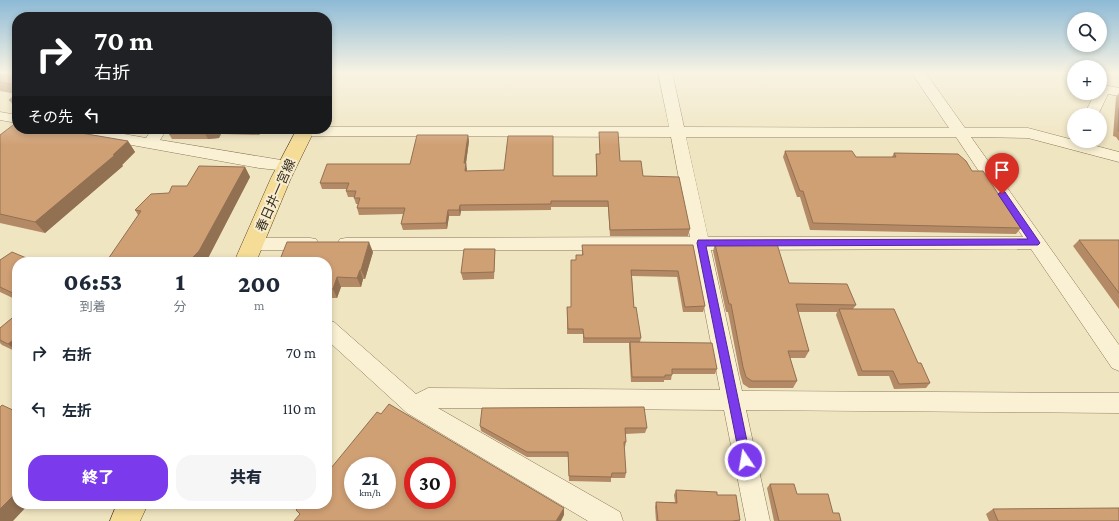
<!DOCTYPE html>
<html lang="ja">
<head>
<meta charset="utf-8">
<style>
  body { margin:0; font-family:"Crimson Pro","Noto Sans JP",serif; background:#f6f6f7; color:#1f2937; height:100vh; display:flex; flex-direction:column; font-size:15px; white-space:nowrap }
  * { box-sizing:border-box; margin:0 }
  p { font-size:13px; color:#747a83 }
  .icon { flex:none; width:22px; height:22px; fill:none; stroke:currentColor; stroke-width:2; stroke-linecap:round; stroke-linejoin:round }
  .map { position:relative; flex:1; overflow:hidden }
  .sheet { position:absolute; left:12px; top:257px; width:320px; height:252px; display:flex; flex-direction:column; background:#fff; border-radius:16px; box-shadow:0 2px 6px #0003 }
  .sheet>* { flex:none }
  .banner { position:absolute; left:12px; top:12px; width:320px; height:122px; border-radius:16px; box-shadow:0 2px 6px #0003; background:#202124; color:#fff; overflow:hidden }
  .controls { position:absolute; left:1067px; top:12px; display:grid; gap:8px }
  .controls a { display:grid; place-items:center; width:40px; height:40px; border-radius:50%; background:#fff; box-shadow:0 2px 6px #0003; font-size:20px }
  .speed { position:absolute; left:344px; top:457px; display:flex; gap:8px; font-size:20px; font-weight:700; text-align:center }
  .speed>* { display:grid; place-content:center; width:52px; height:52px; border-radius:50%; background:#fff; box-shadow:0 2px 6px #0003; line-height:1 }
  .speed small { font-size:10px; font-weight:400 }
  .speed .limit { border:6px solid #d22; background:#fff; color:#111 }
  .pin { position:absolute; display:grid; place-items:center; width:34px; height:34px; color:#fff; margin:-41px -17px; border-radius:50% 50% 50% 0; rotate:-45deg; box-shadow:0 0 4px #0007 }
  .pin .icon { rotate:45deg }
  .me { position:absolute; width:44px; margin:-22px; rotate:348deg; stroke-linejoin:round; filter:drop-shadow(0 0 3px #0008) }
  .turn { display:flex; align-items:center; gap:14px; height:84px; padding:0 16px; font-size:18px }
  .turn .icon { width:52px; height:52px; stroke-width:2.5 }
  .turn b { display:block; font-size:28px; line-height:34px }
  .then { display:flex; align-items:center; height:38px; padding:0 16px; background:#0003; gap:8px; font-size:15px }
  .eta { display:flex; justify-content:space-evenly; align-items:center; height:68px; text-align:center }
  .eta b { font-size:24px; font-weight:800; line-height:28px }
  .action { display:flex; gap:8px; margin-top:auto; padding:8px 16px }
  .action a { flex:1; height:46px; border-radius:16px; background:#7c3aed; color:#fff; font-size:16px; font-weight:800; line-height:46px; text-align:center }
  .action a+a { background:#f6f6f7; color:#1f2937 }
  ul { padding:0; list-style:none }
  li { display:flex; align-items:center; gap:12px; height:56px; padding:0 16px }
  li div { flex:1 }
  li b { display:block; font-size:15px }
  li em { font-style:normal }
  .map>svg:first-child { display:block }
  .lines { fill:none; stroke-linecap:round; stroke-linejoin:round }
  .minor-casing { stroke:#8a7558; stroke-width:1 }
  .primary-casing { stroke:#57432c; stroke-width:1 }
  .minor { fill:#faf1d4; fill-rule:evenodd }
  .primary { fill:#f5dd97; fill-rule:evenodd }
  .wall { fill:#b38a65 }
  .shaded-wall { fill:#927052 }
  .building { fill:#d0a075; stroke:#927052; fill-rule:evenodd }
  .route { fill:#7c3aed; stroke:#51269a }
  .labels { text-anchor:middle; stroke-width:4; stroke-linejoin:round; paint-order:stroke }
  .street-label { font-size:13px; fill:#392c1d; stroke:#f7eed1 }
</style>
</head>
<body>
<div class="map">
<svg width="1119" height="521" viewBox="0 0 1119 521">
  <rect width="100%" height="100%" fill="#f0e5c1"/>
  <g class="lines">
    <defs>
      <g id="minor">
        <path d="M658 72H672L684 127 949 128 911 72H925L965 128H1028L1119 152V162L1028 138 971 137 1119 345V371L1112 368 1031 249 711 250 742 391 1119 393V413L746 410 770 521H746L724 410 438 408 620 512 623 521H588L407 413 327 340V320L334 322 416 394 428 388 720 390 693 250H346L340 249 337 244 340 239 346 238 690 237 671 137 305 136 300 134 298 131 299 129H327V127H669ZM686 137H956L1023 237H708Z"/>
        <polygon points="1104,85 1119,88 1119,96 1108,94 1098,115 1084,115 1095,93 1100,93 1100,86"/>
        <polygon points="0,112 17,115 17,123 0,120"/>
        <polygon points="64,129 96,129 146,138 152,129 167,129 160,140 293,162 295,166 293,170 287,171 259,168 71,134 66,132"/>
        <polygon points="253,238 310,238 316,239 319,244 316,249 310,250 253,250 247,249 244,244 247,239"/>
      </g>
      <g id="primary">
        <polygon points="327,72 336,72 333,78 327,80"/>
        <polygon points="297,129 315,129 291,178 256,262 234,262 271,178"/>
        <polygon points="117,504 148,504 140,521 110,521"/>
      </g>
    </defs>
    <use href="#minor" class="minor-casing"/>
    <use href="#primary" class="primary-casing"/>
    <use href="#minor" class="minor"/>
    <use href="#primary" class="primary"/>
  </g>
  <g class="wall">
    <polygon points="0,72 17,72 17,110 9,100 17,94 0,91"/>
    <polygon points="1119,93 1119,141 1116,137 1113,136 1116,97"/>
    <polygon points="59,129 128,141 135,152 122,165 123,166 45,233 0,223 0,135 60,129"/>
    <polygon points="172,129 262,129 259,135 221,134 219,138 208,139 172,139 169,134"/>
    <polygon points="599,132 620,161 643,176 690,229 688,236 610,236 608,207 551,207 551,210 461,211 460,216 449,216 447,229 403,230 401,224 403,214 359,215 357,208 358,204 356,204 354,198 354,197 348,197 346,191 347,189 322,189 320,183 410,164 468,135 469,141 466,163 466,171 553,176 596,176 596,154 600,154"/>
    <polygon points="785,151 856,157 892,157 894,153 972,171 1021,228 1016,234 810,230 800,197 797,197 783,157"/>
    <polygon points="245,167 250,177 206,262 138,215 135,210 169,193"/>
    <polygon points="1079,240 1119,240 1119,309 1073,246"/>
    <polygon points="715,244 789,283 856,305 853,309 918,363 930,383 926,388 894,389 889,376 858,376 836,315 837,312 798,312 809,351 805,358 790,358 797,381 793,388 749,388 743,384 740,374 728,312 726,312 713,251"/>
    <polygon points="582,245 693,245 705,306 703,312 683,312 677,277 632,276 634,308 641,338 640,342 717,369 715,374 672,374 671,380 664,380 664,382 631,382 629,347 629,343 583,343 583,334 567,334 567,307 571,307 576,260 582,255"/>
    <polygon points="495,249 495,255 494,279 463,280 461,273"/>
    <polygon points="373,252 365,279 363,279 361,287 341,287 337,298 327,298 327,262"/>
    <polygon points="0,260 17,262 17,300 0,292"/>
    <polygon points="17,314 17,352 2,345 0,343 0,328"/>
    <polygon points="480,426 647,428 645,433 625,434 626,442 625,447 624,447 626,473 625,478 611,478 611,482 569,481 568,457 527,457 481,431"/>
    <polygon points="770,484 797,494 833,513 841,521 774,521 767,488"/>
    <polygon points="676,490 717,495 740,520 740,521 656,521 655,507 656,502 675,502 674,495"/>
    <polygon points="993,509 1119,521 989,521 986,514"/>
  </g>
  <g class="shaded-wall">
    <polygon points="218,129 221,134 219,138 208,139 205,134"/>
    <polygon points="257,129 262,129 259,135 256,130"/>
    <polygon points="468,135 469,141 466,163 467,169 466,177 464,163"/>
    <polygon points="128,141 135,152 122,165 123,166 45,233 35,222"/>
    <polygon points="245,167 250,177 206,262 188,262"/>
    <polygon points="460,205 461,211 460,216 459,210"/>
    <polygon points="448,210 449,216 447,229 446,223"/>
    <polygon points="369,242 373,252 365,279 361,270"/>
    <polygon points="360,270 363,279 361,287 357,278"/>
    <polygon points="337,277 341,287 337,298 333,289"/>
    <polygon points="17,337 17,351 8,344"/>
    <polygon points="17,492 17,504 29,504 13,521 0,521 0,509"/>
    <polygon points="564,508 564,515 561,521 556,521"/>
  </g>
  <g class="building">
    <polygon points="0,72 17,72 17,85 0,82"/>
    <polygon points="17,94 17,101 9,100"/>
    <polygon points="1119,108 1119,131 1118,131"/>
    <polygon points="17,122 17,129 57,129 128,141 113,155 115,155 35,222 0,214 0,135"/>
    <polygon points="172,129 257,129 256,130 218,129 216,133 205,134 169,134"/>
    <polygon points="599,132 618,132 620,161 641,161 643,176 679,177 690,229 610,230 608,201 551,201 551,204 460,205 459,210 448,210 446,223 401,224 405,208 357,208 360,198 354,198 356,191 346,191 349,183 320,183 327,164 410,164 417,135 468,135 464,163 466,163 465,171 504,170 508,136 553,136 553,176 597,176 596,154 600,154"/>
    <polygon points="785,151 852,151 856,157 896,157 894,153 958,154 966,161 972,171 983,171 1021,228 813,223 803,191 800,191"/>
    <polygon points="199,166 245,167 199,251 188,262 106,262 141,211 135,210 151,194 169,193 172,186 187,186"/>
    <polygon points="1079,240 1119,240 1119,293"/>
    <polygon points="287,242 369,242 361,270 360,270 357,278 337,277 333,289 327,289 327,262 279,262"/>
    <polygon points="715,244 777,244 789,283 847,284 856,305 796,304 809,351 788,351 797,381 752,381 746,377 743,367 731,304 729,304"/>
    <polygon points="582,245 693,245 705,306 685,307 678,271 631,270 634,308 636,307 641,338 584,338 583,329 568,329 567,307 571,307 571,260 576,260 576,255 583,255"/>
    <polygon points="464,249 495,249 494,272 461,273"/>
    <polygon points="12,252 36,262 17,262 17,295 0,287 0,260"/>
    <polygon points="839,309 894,309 918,363 921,363 930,383 899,384 893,371 862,371"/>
    <polygon points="17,314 17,337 8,344 0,340 0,328"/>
    <polygon points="630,342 712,343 717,369 672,369 672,375 665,375 665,377 632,377"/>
    <path d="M389 404 564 508 556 521H294L300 514 296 510 301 504H327V473L377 412 381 414ZM353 466H387V500H353ZM413 466H447V500H413Z"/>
    <polygon points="2,405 17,412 17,492 0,509 0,407"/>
    <polygon points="644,407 647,428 625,428 626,442 624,442 626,473 612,473 611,477 569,476 568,452 527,452 480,426 482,408"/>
    <polygon points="770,484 794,484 797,494 828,494 833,513 839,513 841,521 779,521"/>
    <polygon points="676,490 717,492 717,495 736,495 740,520 732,521 658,521 656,502 677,503"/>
    <polygon points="1119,508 1119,521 998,521 993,509"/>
  </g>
  <linearGradient id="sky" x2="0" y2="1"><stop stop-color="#8dbad6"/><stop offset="0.5" stop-color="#f8f3e3"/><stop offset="1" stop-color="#f8f3e3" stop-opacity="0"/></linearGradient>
  <rect width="1119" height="145" fill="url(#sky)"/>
  <polygon class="route" points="1002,191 1005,192 1038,240 1040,243 1038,245 706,246 751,460 749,464 745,466 741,464 697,243 698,240 1028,239 998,194"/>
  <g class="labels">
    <g class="street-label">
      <text transform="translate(275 195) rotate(-66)" y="5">春日井一宮線</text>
    </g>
  </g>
</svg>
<div class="controls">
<a><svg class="icon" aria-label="search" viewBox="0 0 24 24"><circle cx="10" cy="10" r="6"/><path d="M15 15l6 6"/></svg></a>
<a>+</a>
<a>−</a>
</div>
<div class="speed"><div>21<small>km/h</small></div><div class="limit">30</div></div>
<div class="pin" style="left:1002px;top:194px;background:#d93025"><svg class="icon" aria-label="arrive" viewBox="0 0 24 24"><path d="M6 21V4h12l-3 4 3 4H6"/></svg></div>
<svg class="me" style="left:745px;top:460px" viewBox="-20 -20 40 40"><circle r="17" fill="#7c3aed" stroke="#fff" stroke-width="3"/><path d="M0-11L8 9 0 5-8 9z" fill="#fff"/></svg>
<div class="banner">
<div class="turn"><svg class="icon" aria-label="right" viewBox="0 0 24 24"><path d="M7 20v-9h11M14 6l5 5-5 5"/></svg><div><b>70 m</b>右折</div></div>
<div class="then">その先<svg class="icon" aria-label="left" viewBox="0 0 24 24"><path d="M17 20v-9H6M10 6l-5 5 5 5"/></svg></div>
</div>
<section class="sheet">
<div class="eta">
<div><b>06:53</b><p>到着</p></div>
<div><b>1</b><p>分</p></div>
<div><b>200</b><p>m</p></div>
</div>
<ul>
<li><svg class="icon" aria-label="right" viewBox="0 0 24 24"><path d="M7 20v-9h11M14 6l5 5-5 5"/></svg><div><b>右折</b></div><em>70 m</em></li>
<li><svg class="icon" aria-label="left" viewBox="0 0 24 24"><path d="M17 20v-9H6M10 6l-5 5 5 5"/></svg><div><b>左折</b></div><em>110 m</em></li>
</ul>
<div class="action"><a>終了</a><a>共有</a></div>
</section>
</div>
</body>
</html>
